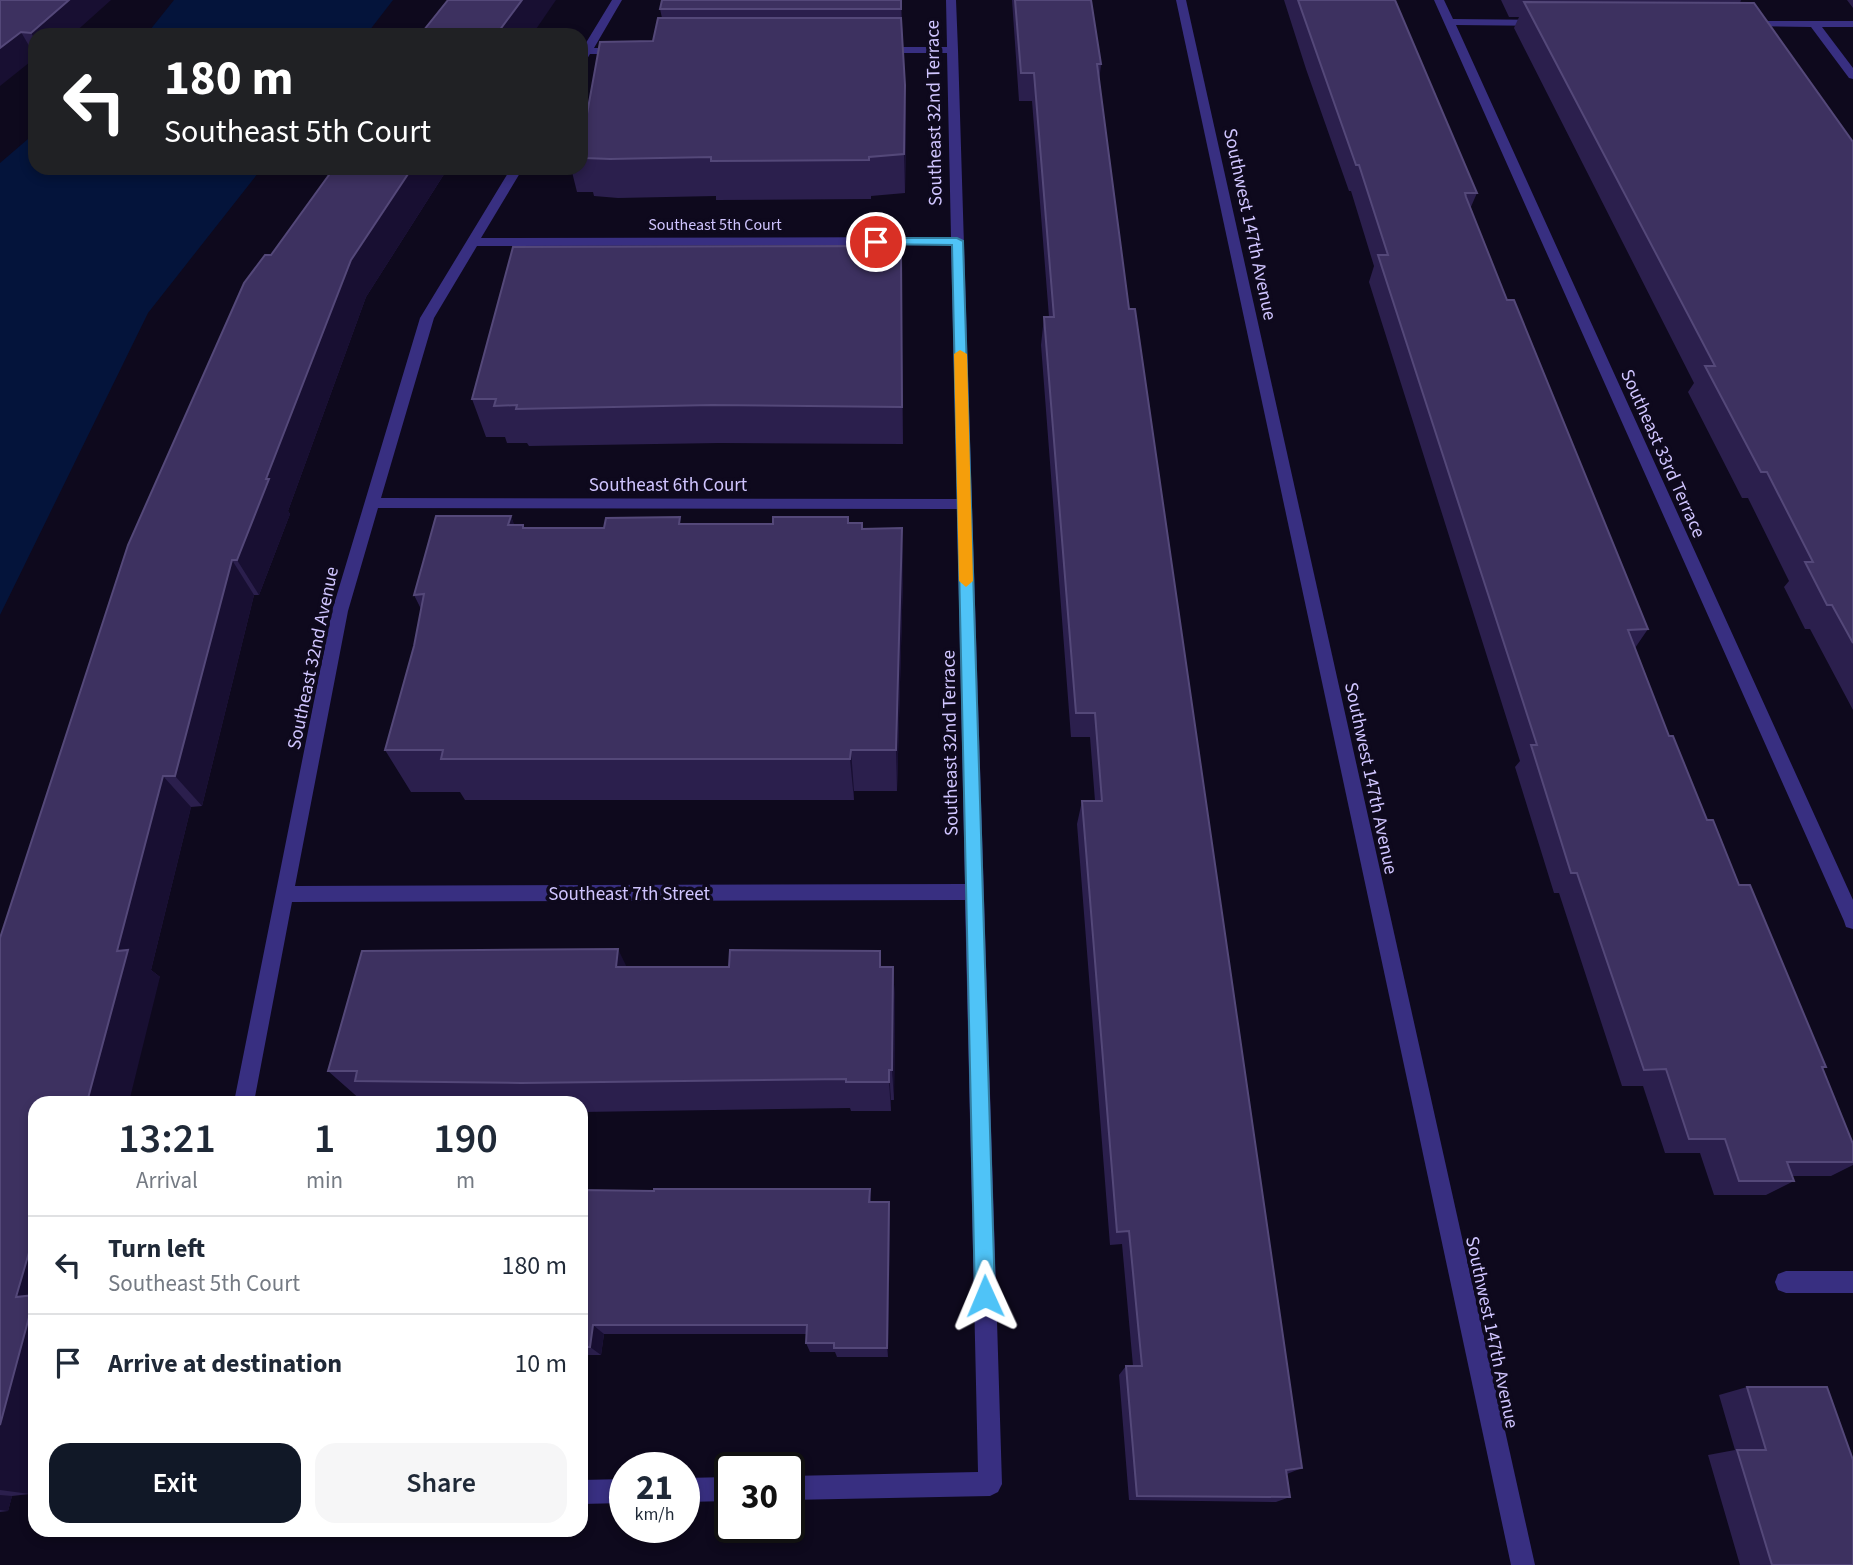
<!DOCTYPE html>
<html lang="en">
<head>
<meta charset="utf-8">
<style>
  body { margin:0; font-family:"Source Sans 3",sans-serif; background:#f6f6f7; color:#1f2937; height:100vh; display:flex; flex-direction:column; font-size:26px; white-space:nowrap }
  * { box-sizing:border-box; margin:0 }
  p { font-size:23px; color:#747a83 }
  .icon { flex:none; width:38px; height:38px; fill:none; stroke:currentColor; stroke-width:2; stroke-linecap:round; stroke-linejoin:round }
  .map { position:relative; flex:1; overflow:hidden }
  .details { position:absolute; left:28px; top:1096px; width:560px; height:441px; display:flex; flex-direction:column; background:#fff; border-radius:21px; box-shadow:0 4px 10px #0003 }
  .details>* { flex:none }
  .hud { position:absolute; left:28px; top:28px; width:560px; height:147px; border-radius:21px; box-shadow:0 4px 10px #0003; background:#202124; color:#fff; overflow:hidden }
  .speed { position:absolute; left:609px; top:1452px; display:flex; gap:14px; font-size:35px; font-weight:700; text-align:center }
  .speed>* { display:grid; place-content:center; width:91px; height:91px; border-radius:50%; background:#fff; box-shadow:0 4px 10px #0003; line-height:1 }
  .speed small { font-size:18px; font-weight:400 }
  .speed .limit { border:4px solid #111; border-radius:10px; background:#fff; color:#111 }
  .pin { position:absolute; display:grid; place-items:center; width:60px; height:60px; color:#fff; margin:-30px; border:4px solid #fff; border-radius:50%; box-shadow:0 2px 7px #0007 }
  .me { position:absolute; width:77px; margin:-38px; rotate:359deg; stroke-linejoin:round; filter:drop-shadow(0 0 5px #0008) }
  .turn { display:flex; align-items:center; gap:24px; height:147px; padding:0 21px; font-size:32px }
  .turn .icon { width:91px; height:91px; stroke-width:2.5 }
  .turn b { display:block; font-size:49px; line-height:60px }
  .eta { display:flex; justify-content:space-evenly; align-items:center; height:119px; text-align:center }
  .eta b { font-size:42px; font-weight:600; line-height:49px }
  .primary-button { display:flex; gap:14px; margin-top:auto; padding:14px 21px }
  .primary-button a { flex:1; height:80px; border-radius:21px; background:#111827; color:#fff; font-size:28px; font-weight:600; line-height:80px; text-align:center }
  .primary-button a+a { background:#f6f6f7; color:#1f2937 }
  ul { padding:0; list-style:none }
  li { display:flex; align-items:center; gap:21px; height:98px; padding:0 21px; border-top:2px solid #e0e1e3 }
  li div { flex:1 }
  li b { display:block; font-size:26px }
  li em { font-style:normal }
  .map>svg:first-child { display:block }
  .water { fill:#04143b }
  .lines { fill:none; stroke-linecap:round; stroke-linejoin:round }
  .minor { fill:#382f81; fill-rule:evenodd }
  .tertiary { fill:#382f81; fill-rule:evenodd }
  .wall { fill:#2b1f4d }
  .shaded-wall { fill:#180f32 }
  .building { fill:#3d3160; stroke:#544879; stroke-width:2 }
  .route { fill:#4fc3f7; stroke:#337fa1; stroke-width:2 }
  .slow { fill:#f59e0b }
  .labels { text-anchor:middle; stroke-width:7; stroke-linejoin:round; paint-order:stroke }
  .far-street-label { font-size:16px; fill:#d0c5ff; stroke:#0e091d }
  .street-label { font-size:19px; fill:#d0c5ff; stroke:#0e091d }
</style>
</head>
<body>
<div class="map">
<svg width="1853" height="1565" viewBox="0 0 1853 1565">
  <rect width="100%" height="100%" fill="#0e091d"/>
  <g class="water">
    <polygon points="174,0 393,0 366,35 146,35"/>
    <polygon points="35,133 35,168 262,168 148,313 0,615 0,163"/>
  </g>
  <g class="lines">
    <g class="minor">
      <polygon points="612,0 622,0 594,48 622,48 627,51 622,54 590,54 587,59 581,60 581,51"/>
      <path d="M946 0H956L958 50 1002 1484 998 1492 990 1496 789 1500V1476L978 1472 965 900 292 902 254 1102H234L332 611 420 318 511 168H523L481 238 951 237 947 53H881L876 50 881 47H947ZM951 245 957 499 381 498 434 318 477 246ZM378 508 957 509 965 884 295 886 348 611Z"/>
      <polygon points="1434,0 1444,0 1453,19 1540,20 1545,23 1540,26 1456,25 1853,900 1853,929 1846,927 1844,921"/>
      <polygon points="1747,21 1853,21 1853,27 1822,27 1853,68 1853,79 1849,78 1811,27 1743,26 1743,22"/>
      <polygon points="1786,1271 1853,1271 1853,1293 1786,1293 1778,1290 1775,1282 1778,1274"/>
      <polygon points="730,1477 730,1501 684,1502 684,1478"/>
      <polygon points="625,1479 625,1503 581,1504 581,1480"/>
    </g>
    <polygon class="tertiary" points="1176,0 1186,0 1535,1565 1511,1565"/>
  </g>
  <g class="wall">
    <polygon points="0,0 35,35 35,58"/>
    <polygon points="901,0 906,123 905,193 871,196 871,199 716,200 716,196 618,198 594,196 593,192 577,192 571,168 581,168 581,114 587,114 653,41 662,18 660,9"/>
    <polygon points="1012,0 1091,0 1101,64 1099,82 1129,309 1302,1468 1287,1474 1290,1497 1276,1502 1129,1500 1119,1375 1126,1366 1133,1366 1122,1244 1110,1245 1077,824 1082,801 1095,801 1090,737 1071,737 1041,345 1044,317 1049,317 1032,101 1019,101"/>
    <polygon points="1284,0 1395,0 1477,193 1470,209 1507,300 1648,629 1635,648 1669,736 1707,820 1826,1067 1823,1069 1853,1144 1853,1165 1831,1176 1792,1176 1794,1181 1766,1195 1714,1195 1700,1153 1665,1153 1643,1086 1622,1086 1559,893 1554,893 1515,767 1520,761 1369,282 1374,266 1351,191 1349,191 1306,69"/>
    <polygon points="1501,0 1741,0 1740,3 1853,142 1853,710 1810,629 1805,629 1784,587 1789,581 1748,498 1742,498 1688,392 1694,383 1514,28 1519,17 1509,17"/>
    <polygon points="1847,0 1853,0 1853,8"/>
    <polygon points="334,168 448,168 366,297 288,511 290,514 259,595 254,595 202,806 191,807 151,970 160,977 35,1102 35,1474 30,1494 12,1496 8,1511 0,1512 0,938 271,255"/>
    <polygon points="861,252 871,255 901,254 903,444 719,443 529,446 527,443 507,443 505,437 486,437 472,399"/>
    <polygon points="511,516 514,525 523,525 524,528 604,528 681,524 849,523 862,529 902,528 903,575 897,791 854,791 854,800 465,800 460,792 411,792 385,750 414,646 421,609 414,595"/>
    <polygon points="627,967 893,967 895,1001 894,1100 891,1100 891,1111 851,1111 850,1108 581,1112 581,1102 378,1102 376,1101 362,1101 328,1071"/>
    <polygon points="870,1189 871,1202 890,1215 888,1357 837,1357 835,1352 810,1352 806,1343 806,1334 604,1334 601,1355 581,1355 581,1190 654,1191"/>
    <polygon points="1747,1387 1853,1565 1740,1565 1708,1455 1735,1450 1719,1395"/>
  </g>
  <g class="shaded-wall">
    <polygon points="69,0 111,0 72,35 35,35 35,39 31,33"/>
    <polygon points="522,0 556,0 532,35 496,35"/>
    <polygon points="21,32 35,56 35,58 0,86 0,48"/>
    <polygon points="905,85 906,123 905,193 904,154"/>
    <polygon points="412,168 448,168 366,297 288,511 290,514 259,595 237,560 266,479 351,260"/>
    <polygon points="511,516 528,563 508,525"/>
    <polygon points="902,528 903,575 897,791 896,750"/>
    <polygon points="232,560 254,595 202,806 175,776"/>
    <polygon points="851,750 854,791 854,800 850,759"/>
    <polygon points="163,776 191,807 151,970 160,977 129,1102 87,1102 117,951"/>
    <polygon points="618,949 635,984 616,967"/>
    <polygon points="893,967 895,1001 894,1100 892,1070"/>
    <polygon points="889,1070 891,1100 891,1111 889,1082"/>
    <polygon points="889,1202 890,1215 888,1357 887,1348"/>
    <polygon points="35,1232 35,1474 30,1494 0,1490 0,1425 16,1297"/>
    <polygon points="593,1325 604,1334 601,1355 590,1347"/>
    <polygon points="0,1495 12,1496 8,1511 0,1510"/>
  </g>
  <g class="building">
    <polygon points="0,0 69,0 31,33 21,32 0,48"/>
    <polygon points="448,0 522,0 496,35 420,35"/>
    <polygon points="662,0 901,0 901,9 660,9"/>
    <polygon points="1015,0 1091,0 1101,64 1097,64 1129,309 1135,309 1302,1468 1286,1470 1290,1497 1137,1496 1126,1366 1142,1366 1129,1231 1117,1232 1082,801 1102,801 1095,713 1076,713 1044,317 1054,317 1034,73 1021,73"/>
    <polygon points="1298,0 1395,0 1477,193 1465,193 1466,197 1507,300 1514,300 1648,629 1628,630 1669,736 1673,736 1707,820 1713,820 1739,885 1750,885 1826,1067 1822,1067 1853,1144 1853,1162 1787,1162 1794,1181 1739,1181 1725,1139 1689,1139 1666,1069 1644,1070 1577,873 1571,873 1531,745 1537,745 1378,255 1388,255 1359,165 1356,165"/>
    <polygon points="1524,2 1754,3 1853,142 1853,643 1832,605 1827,605 1805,562 1813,562 1767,472 1761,472 1705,366 1715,366"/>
    <polygon points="658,18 901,18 905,85 904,154 869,157 869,160 711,161 711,157 610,159 585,158 586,153 581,153 581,114 587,114 600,42 653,41"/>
    <polygon points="334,168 412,168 351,260 266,479 269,479 237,560 232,560 175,776 163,776 117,951 128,950 87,1102 35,1102 35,1232 16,1297 35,1295 0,1425 0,938 128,545 244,283 265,255 271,255"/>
    <polygon points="861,246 861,252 871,252 870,255 901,254 902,407 712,405 516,409 517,405 494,406 496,399 472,399 513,247"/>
    <polygon points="436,516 511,516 508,525 523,525 523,528 604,528 606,518 680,517 679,524 773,524 773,517 848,517 848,523 862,523 862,529 902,528 896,750 851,750 850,759 441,759 443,750 385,750 414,646 424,594 414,595"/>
    <polygon points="618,949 616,967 729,967 730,950 880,951 880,967 893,967 892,1070 889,1070 889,1082 846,1082 846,1079 521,1083 355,1081 357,1071 328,1071 362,951"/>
    <polygon points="654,1189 870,1189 869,1202 889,1202 887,1348 834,1348 834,1343 806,1343 807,1325 593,1325 590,1347 581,1347 581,1190 654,1191"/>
    <polygon points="1747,1387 1827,1387 1853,1460 1853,1565 1772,1565 1737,1450 1766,1450"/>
  </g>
  <polygon class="route" points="876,238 957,238 963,241 995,1296 992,1303 985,1306 977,1303 975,1296 952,245 872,244 872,239"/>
  <polygon class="slow" points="960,350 967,354 973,581 966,587 959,581 954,354"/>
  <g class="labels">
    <g class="far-street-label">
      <text x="715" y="230">Southeast 5th Court</text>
    </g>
    <g class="street-label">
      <text transform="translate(933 113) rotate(-91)" y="7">Southeast 32nd Terrace</text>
      <text transform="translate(1251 224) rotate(78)" y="7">Southwest 147th Avenue</text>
      <text transform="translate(1664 453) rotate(66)" y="7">Southeast 33rd Terrace</text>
      <text x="668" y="491">Southeast 6th Court</text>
      <text transform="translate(312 658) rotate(-78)" y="7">Southeast 32nd Avenue</text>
      <text transform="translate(949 743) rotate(-91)" y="7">Southeast 32nd Terrace</text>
      <text transform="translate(1372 778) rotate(78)" y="7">Southwest 147th Avenue</text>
      <text x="629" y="900">Southeast 7th Street</text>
      <text transform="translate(1493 1332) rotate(78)" y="7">Southwest 147th Avenue</text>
    </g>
  </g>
</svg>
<div class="speed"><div>21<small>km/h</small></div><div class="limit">30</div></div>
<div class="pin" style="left:876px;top:242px;background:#d93025"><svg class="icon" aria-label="arrive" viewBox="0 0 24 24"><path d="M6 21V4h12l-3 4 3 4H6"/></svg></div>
<svg class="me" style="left:985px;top:1296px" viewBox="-20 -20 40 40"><path d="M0-17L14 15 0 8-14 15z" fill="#4fc3f7" stroke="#fff" stroke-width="4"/></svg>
<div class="hud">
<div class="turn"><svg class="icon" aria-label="left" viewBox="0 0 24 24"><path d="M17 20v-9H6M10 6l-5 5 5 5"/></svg><div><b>180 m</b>Southeast 5th Court</div></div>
</div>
<section class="details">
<div class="eta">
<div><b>13:21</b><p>Arrival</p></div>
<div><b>1</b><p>min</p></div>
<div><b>190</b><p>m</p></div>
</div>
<ul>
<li><svg class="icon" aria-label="left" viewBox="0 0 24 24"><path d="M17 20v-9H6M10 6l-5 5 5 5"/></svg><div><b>Turn left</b><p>Southeast 5th Court</p></div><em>180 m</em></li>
<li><svg class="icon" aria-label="arrive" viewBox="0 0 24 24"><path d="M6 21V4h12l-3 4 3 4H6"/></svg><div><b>Arrive at destination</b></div><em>10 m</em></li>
</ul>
<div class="primary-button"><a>Exit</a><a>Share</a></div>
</section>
</div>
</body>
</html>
